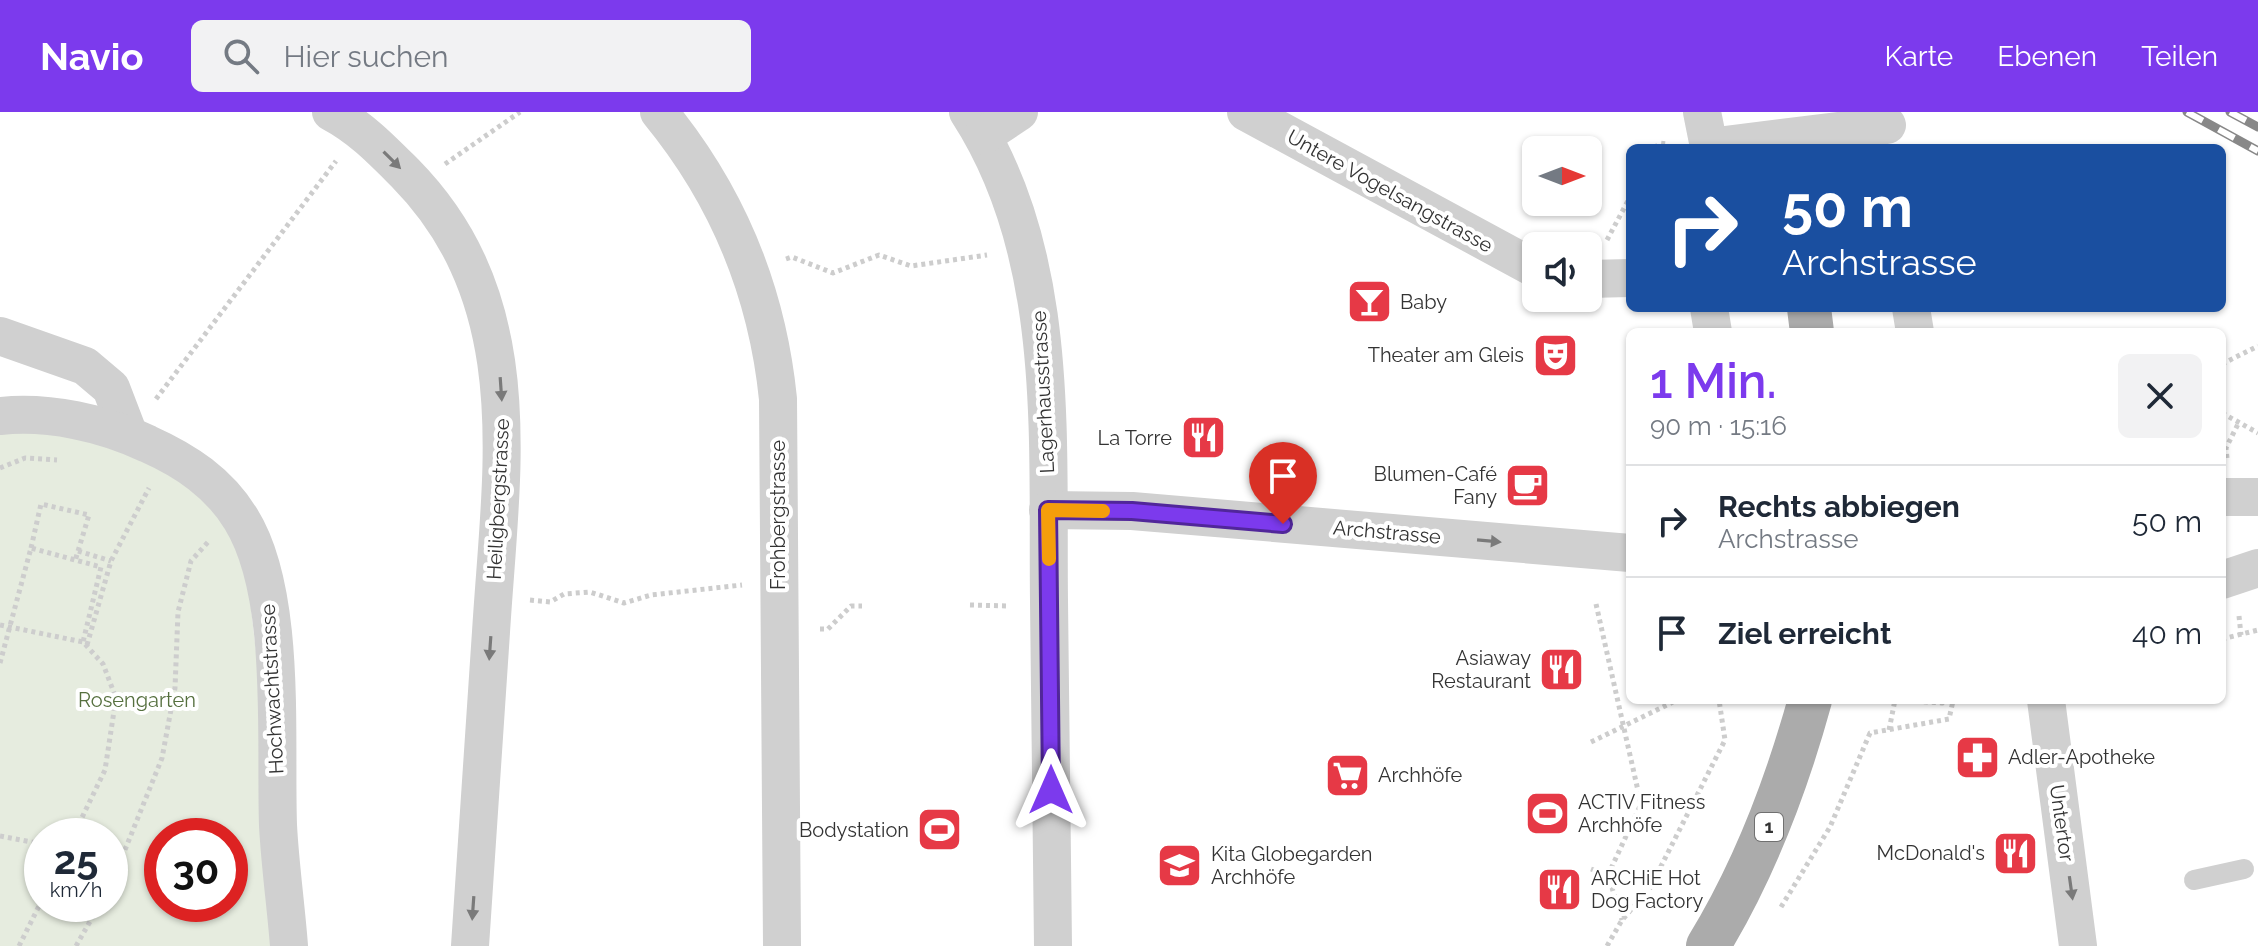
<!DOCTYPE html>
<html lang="de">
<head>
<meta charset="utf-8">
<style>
  body { margin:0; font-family:Raleway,sans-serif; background:#f2f2f3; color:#1f2937; height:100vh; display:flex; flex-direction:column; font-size:30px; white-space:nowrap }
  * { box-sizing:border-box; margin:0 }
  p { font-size:26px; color:#747a83 }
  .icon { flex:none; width:44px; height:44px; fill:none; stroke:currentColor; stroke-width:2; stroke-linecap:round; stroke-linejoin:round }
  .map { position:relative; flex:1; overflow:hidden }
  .drawer { position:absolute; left:1626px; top:216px; width:600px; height:376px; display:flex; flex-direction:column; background:#fff; border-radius:12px; box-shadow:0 2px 6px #0004 }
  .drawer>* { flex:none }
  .hud { position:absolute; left:1626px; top:32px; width:600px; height:168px; border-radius:12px; box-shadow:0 2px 6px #0004; background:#1a4fa0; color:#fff; overflow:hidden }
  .needle { width:52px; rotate:90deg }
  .fabs { position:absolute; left:1522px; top:24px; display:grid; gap:16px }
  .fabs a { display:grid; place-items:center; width:80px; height:80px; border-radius:12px; background:#fff; box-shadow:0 2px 6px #0004; font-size:40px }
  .speed { position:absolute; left:24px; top:706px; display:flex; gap:16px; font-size:40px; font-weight:700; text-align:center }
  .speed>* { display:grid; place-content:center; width:104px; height:104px; border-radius:50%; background:#fff; box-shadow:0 2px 6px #0004; line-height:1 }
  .speed small { font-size:20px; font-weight:400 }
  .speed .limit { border:12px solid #d22; background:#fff; color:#111 }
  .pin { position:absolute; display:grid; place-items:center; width:68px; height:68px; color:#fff; margin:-82px -34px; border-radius:50% 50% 50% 0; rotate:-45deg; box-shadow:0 0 8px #0007 }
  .pin .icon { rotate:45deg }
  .me { position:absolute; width:88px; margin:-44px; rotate:0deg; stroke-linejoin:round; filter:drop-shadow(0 0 6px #0008) }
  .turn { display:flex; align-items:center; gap:28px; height:168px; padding:0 24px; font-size:36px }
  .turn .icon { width:104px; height:104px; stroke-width:2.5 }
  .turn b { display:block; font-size:56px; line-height:68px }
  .round { display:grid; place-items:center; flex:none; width:84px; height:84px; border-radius:12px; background:#f2f2f3 }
  .summary { display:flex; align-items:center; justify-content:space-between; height:136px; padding:0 24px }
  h1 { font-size:48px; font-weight:600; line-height:60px; color:#7c3aed }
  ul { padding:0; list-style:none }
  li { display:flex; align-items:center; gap:24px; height:112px; padding:0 24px; border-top:2px solid #e0e1e3 }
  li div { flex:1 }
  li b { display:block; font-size:30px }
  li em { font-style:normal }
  header { display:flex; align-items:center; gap:48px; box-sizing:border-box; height:112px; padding:0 40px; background:#7c3aed; color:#fff }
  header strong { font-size:38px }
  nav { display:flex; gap:44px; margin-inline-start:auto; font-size:28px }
  .search { width:560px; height:72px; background:#f2f2f3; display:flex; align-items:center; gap:20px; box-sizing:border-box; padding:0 28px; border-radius:12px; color:#747a83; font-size:30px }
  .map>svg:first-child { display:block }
  .green { fill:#e6ecdf; fill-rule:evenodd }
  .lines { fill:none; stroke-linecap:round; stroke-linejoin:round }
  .path { stroke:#cdcdcd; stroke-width:5; stroke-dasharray:4 4; stroke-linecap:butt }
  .lane { stroke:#d0d0d0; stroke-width:20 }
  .street { stroke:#d0d0d0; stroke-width:38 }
  .primary { stroke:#ababab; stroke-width:44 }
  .rail-casing { stroke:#888; stroke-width:9 }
  .rail { stroke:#fff; stroke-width:6; stroke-dasharray:18; stroke-linecap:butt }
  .oneway { fill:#7a7a7a }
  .route-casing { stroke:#51269a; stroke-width:20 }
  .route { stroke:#7c3aed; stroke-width:14 }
  .slow { stroke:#f59e0b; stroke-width:14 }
  .labels { text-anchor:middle; stroke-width:8; stroke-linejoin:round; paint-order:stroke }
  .shield { fill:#fff; stroke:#707070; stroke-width:2 }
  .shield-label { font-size:18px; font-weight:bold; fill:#333 }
  .street-label { font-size:20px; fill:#333; stroke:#fff }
  .poi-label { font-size:20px; fill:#333; stroke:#fff; text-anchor:start }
  .park-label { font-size:20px; fill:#56703f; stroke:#fff }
</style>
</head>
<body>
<header>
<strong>Navio</strong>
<div class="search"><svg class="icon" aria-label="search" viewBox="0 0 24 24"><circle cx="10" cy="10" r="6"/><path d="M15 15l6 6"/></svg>Hier suchen</div>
<nav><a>Karte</a><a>Ebenen</a><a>Teilen</a></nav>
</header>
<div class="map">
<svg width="2258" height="834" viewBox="0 0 2258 834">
  <rect width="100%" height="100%" fill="#fff"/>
  <path class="green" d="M0 304 129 323 241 407 289 834H0ZM42 724H110V792H42ZM162 724H230V792H162Z"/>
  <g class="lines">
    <g class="path">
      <polyline points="1656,36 1659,31 1668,32"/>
      <polyline points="445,52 520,0"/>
      <polyline points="1607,128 1630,85"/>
      <polyline points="786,147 792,145 833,161 879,143 911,154 987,143"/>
      <polyline points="2222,252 2258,234"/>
      <polyline points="156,287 336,49"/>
      <polyline points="2222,301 2258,321"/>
      <polyline points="2227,346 2226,336 2239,310"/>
      <polyline points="0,356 25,346 57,348"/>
      <polyline points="31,436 41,392 89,403 75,449"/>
      <polyline points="78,439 111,449"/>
      <polyline points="530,488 550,490 564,482 590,480 624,491 651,483 742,473"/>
      <polyline points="1596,492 1641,692 1608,763 1622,808"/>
      <polyline points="970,493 1009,494"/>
      <polyline points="2239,504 2241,523"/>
      <polyline points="0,513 83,530 103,552 116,586 105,658 73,724"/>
      <polyline points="820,517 828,517 851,494 862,494"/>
      <polyline points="2222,527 2258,518"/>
      <polyline points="87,533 111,449 149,376"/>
      <polyline points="0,551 31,436 101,455 83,530"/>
      <polyline points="1900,588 1942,591 1955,588"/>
      <polyline points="1889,618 1895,588"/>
      <polyline points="1591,630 1677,588"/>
      <polyline points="0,724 42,732"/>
      <polyline points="1591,757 1608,763"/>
      <polyline points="110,775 162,646 175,576 178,500 191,449 208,430"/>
      <polyline points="1781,795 1830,715 1870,621 1949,607 1953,589"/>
      <polyline points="19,834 42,788"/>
      <polyline points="76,834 100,792"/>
      <polyline points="1607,834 1622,808 1650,776 1725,628 1719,588"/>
    </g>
    <polyline class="lane" points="2194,768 2244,757"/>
    <g class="street">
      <path d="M331 0C361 16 381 37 405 61 532 190 501 357 491 520 484 625 477 729 470 834"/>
      <path d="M659 0C728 84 767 178 778 287L782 834"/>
      <path d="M968 0C1061 143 1047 324 1049 489 1050 604 1051 719 1053 834"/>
      <polyline points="1246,0 1536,157"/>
      <polyline points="1702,0 1709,35 1887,13"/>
      <polyline points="983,24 1019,0"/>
      <polyline points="1588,167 1630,166"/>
      <polyline points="1709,196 1713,220"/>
      <polyline points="1911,196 1915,220"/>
      <polyline points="0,224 85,254 111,276 129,323"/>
      <path d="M0 304C49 299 104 311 148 332 186 349 219 371 241 407 287 481 275 625 278 713 280 753 286 794 289 834"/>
      <polyline points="2222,385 2258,385"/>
      <polyline points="1048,398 1132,399 1630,441"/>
      <polyline points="2222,468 2258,456"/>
      <polyline points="2046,588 2078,834"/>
    </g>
    <g class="primary">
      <polyline points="1809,196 1812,220"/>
      <path d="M1708 834C1755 757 1786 675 1810 588"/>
    </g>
    <defs>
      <g id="rail">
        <polyline points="2187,0 2258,39"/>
        <polyline points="2230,0 2258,15"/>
      </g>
    </defs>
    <use href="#rail" class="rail-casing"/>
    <use href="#rail" class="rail"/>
  </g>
  <defs><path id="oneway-solid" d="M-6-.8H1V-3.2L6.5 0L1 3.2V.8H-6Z" transform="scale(2)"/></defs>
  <g class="oneway">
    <use href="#oneway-solid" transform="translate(392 48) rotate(45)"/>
    <use href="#oneway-solid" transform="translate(501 277) rotate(86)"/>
    <use href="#oneway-solid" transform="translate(1489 429) rotate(5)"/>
    <use href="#oneway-solid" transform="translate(490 536) rotate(94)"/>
    <use href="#oneway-solid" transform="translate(2071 776) rotate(82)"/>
    <use href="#oneway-solid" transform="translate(473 796) rotate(94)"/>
  </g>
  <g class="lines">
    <defs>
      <polyline id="route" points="1051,678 1048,398 1132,399 1283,412"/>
    </defs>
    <use href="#route" class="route-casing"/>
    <use href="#route" class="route"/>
    <polyline class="slow" points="1049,447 1048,398 1103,399"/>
  </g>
  <defs>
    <symbol id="bar-square" viewBox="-11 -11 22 22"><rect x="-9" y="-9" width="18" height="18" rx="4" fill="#e63946" stroke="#fff"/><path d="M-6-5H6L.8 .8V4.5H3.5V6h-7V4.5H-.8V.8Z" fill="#fff"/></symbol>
    <symbol id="theatre-square" viewBox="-11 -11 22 22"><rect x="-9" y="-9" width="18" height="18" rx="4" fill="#e63946" stroke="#fff"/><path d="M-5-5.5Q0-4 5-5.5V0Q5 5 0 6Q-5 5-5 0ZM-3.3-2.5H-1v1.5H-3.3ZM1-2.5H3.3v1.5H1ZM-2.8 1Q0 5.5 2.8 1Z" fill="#fff"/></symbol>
    <symbol id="restaurant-square" viewBox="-11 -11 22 22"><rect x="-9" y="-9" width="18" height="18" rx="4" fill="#e63946" stroke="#fff"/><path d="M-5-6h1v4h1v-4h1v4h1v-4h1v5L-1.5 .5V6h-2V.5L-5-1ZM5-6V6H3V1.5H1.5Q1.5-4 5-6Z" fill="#fff"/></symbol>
    <symbol id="cafe-square" viewBox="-11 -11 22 22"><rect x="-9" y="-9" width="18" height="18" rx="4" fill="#e63946" stroke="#fff"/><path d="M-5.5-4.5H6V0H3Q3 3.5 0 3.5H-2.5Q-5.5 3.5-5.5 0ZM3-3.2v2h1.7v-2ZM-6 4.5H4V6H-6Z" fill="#fff"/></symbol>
    <symbol id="pharmacy-square" viewBox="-11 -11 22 22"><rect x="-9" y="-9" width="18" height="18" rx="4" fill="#e63946" stroke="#fff"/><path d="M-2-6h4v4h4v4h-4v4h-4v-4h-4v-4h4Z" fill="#fff"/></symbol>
    <symbol id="supermarket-square" viewBox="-11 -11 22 22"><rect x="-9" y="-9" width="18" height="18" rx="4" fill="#e63946" stroke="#fff"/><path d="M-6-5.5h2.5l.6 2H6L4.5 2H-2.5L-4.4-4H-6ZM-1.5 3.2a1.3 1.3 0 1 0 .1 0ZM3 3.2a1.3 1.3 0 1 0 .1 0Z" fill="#fff"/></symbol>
    <symbol id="stadium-square" viewBox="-11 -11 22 22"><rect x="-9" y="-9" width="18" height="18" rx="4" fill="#e63946" stroke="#fff"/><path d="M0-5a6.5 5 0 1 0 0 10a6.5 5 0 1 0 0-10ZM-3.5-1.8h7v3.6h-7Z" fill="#fff"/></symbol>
    <symbol id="school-square" viewBox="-11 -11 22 22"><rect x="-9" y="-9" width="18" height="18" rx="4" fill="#e63946" stroke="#fff"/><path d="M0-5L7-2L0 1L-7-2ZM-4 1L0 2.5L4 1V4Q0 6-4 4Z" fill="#fff"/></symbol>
  </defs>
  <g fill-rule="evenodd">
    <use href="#bar-square" x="1344" y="164" width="51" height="51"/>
    <use href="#theatre-square" x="1530" y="218" width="51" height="51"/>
    <use href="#restaurant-square" x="1178" y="300" width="51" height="51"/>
    <use href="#cafe-square" x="1502" y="348" width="51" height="51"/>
    <use href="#restaurant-square" x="1536" y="532" width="51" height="51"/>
    <use href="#pharmacy-square" x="1952" y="620" width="51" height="51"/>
    <use href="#supermarket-square" x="1322" y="638" width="51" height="51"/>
    <use href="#stadium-square" x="1522" y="676" width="51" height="51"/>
    <use href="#stadium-square" x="914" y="692" width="51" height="51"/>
    <use href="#restaurant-square" x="1990" y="716" width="51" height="51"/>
    <use href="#school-square" x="1154" y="728" width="51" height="51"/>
    <use href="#restaurant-square" x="1534" y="752" width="51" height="51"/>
  </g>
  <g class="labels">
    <rect class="shield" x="1755" y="701" width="28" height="28" rx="6"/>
    <g class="shield-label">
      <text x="1769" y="721">1</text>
    </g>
    <g class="street-label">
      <text transform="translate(1390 79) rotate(29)" y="7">Untere Vogelsangstrasse</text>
      <text transform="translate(1043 280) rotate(-93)" y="7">Lagerhausstrasse</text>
      <text transform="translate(498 387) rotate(-87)" y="7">Heiligbergstrasse</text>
      <text transform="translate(778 403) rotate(-90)" y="7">Frohbergstrasse</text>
      <text transform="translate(1387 420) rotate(5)" y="7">Archstrasse</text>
      <text transform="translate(272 577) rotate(-93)" y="7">Hochwachtstrasse</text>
      <text transform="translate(2062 711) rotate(82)" y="7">Untertor</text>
    </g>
    <g class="poi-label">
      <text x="1400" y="197">Baby</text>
      <text x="1524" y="250" text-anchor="end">Theater am Gleis</text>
      <text x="1172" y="333" text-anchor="end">La Torre</text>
      <text x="1497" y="369" text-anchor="end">Blumen-Café<tspan x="1497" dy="23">Fany</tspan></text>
      <text x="1531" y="553" text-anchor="end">Asiaway<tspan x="1531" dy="23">Restaurant</tspan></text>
      <text x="2008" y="652">Adler-Apotheke</text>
      <text x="1378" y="670">Archhöfe</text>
      <text x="1578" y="697">ACTIV Fitness<tspan x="1578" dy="23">Archhöfe</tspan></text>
      <text x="909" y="725" text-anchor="end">Bodystation</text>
      <text x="1985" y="748" text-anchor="end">McDonald's</text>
      <text x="1211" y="749">Kita Globegarden<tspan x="1211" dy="23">Archhöfe</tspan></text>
      <text x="1591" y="773">ARCHiE Hot<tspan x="1591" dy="23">Dog Factory</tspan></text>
    </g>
    <g class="park-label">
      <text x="137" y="595">Rosengarten</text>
    </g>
  </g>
</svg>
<div class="fabs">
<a><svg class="needle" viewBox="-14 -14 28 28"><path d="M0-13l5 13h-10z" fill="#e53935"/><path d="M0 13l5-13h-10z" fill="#747a83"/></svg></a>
<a><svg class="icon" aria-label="sound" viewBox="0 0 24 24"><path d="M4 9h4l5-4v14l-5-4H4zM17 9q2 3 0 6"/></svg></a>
</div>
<div class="speed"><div>25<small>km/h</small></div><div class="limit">30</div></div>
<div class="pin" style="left:1283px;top:412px;background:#d93025"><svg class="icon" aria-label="arrive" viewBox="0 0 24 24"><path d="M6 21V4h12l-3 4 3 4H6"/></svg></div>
<svg class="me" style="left:1051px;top:678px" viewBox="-20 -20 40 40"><path d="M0-17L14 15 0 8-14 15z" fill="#7c3aed" stroke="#fff" stroke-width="4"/></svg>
<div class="hud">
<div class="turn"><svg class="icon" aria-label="right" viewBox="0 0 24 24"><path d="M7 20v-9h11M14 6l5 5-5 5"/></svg><div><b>50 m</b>Archstrasse</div></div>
</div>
<section class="drawer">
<div class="summary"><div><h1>1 Min.</h1><p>90 m · 15:16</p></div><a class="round"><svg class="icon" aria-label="close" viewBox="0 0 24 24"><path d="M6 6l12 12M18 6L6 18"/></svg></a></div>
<ul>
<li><svg class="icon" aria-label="right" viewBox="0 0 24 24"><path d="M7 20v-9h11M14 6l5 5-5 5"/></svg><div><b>Rechts abbiegen</b><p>Archstrasse</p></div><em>50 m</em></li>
<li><svg class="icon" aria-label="arrive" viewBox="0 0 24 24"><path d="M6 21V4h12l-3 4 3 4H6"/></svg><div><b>Ziel erreicht</b></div><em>40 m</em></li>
</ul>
</section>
</div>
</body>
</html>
